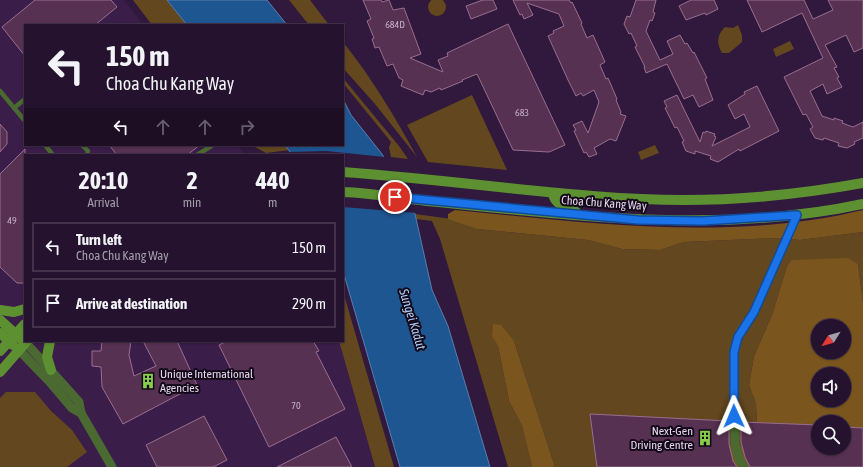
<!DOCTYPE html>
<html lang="en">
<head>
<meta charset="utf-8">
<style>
  body { margin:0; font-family:"Asap Condensed",sans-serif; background:#2d1b36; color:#f1f3f6; height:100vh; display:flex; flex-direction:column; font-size:15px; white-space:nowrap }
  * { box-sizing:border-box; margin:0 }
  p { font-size:13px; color:#a39eaa }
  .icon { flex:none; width:22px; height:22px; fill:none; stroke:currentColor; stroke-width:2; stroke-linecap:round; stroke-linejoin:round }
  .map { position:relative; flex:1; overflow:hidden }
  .drawer { position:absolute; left:24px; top:154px; width:320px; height:188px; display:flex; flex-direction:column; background:#25122e; border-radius:0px; box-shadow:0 1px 3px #0004,0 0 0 1px #42324a }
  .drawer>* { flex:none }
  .top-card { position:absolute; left:24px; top:24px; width:320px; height:122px; border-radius:0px; box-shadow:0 1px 3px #0004,0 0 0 1px #42324a; background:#25122e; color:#f1f3f6; overflow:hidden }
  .needle { width:26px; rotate:233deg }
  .buttons { position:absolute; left:811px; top:319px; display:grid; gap:8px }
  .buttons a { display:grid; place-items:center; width:40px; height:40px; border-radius:50%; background:#25122e; box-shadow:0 1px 3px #0004,0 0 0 1px #42324a; font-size:20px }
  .pin { position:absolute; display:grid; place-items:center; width:34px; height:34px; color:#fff; margin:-17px; border:2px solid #fff; border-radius:50%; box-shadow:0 1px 4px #0007 }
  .me { position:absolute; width:44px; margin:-22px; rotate:359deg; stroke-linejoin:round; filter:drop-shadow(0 0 3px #0008) }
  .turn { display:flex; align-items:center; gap:14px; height:84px; padding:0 16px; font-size:18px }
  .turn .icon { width:52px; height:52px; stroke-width:2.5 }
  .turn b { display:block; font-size:28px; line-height:34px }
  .lanes { display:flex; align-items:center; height:38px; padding:0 16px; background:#0003; justify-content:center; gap:20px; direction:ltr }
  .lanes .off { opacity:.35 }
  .eta { display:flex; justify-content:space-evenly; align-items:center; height:68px; text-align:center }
  .eta b { font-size:24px; font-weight:700; line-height:28px }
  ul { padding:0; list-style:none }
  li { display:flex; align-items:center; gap:12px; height:50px; margin:0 8px 6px; padding:0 8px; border:2px solid #42324a; border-radius:0px }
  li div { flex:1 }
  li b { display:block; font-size:15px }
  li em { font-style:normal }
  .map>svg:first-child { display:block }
  .built { fill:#3a1d49 }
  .green { fill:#63471e }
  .forest { fill:#7a551e; fill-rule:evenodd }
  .water { fill:#1e5691; stroke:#5a7dad }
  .pier { fill:#31183d }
  .building { fill:#573151; stroke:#996e91 }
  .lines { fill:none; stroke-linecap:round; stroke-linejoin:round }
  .lane { stroke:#4a6a31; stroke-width:4.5 }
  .street { stroke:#4a6a31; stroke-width:9 }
  .secondary { stroke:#5d9031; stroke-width:10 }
  .route-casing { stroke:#114b97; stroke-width:10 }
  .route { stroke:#1a73e8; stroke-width:7 }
  .labels { text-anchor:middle; stroke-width:4; stroke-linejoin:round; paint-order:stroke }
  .number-label { font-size:10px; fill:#c2aec8 }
  .street-label { font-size:12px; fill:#e6d7ef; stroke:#130919 }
  .poi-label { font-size:12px; fill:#e6d7ef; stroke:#130919; text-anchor:start }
  .water-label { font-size:13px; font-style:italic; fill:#add0f9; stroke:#130919 }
</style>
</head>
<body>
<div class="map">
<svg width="863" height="467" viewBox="0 0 863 467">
  <rect width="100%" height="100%" fill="#31183d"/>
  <polygon class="built" points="0,0 124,0 143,25 25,25 25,145 237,145 245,155 25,155 25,341 339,341 375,467 0,467"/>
  <g class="green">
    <circle cx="437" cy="7" r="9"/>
    <polygon points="133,0 167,0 187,25 152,25"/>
    <polygon points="289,0 310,0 329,25 309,25"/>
    <path d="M738 25 742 35V42L729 53H722C716 43 717 35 725 27L733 28Z"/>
    <polygon points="790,41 794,49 776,57 773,49"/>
    <path d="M343 42C372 78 395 117 417 157L375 104 343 68Z"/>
    <polygon points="343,78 399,146 408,159 391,157 389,147 391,142 343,83"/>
    <polygon points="472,95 507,170 428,162 407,125"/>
    <polygon points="251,145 285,145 290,150 266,153"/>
    <polygon points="655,145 659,153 641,160 638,152"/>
    <polygon points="415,214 452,219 477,229 588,240 622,249 660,250 684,242 777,238 800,240 863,232 863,303 858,264 791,260 787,266 772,315 754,356 749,385 756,404 758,448 729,445 624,467 555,467 514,341 492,337 498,346 509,401 522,426 532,467 508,467 440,239 432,221 416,219"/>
    <polygon points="343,291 394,467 375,467 339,341 343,341"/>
    <polygon points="6,392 35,392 51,411 72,430 87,452 67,467 0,467 0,398"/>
  </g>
  <g class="forest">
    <path d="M455 210C589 223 730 242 863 210V232L800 240 777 238 684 242 660 250 622 249 588 240 477 229 448 219V214Z"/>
    <path d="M848 258 858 264 863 303V467H624L729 445 758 448 756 404 749 385 754 356 772 315 787 266 791 260ZM818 326H844V352H818ZM818 374H844V400H818ZM818 422H844V448H818Z"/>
    <polygon points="493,324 501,325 514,341 555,467 532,467 522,426 509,401 498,346 492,337"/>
  </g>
  <g class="water">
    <polygon points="167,0 267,0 287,25 187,25"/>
    <polygon points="343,99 351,115 382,154 415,214 432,290 448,326 490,467 400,467 343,271 343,155 292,155 285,145 343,145"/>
  </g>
  <polygon class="pier" points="326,151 385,157 417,213 343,207 343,155 290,155 288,152"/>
  <g class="building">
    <polygon points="35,0 111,0 117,7 95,25 25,25 25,56 2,27"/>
    <polygon points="363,0 381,0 382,2 389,0 393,10 404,8 421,54 410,58 443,72 438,60 448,56 447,53 508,24 565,145 549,152 513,150 477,74 462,80 463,81 441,90 440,88 431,92 425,90 423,95 401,86 403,80 399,78 393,64 387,66 379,47 375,48 372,39 374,38 367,21 371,19"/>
    <polygon points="483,0 493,0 497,9 471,19 466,6"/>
    <polygon points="513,0 569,0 571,3 572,2 582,23 581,24 587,38 593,35 605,62 600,65 606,79 608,78 617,99 616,100 621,112 620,114 626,116 616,141 610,139 594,148 597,154 589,157 586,152 584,153 574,131 576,130 573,125 582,121 588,133 599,102 594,90 583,96 581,93 576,96 568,80 548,36 554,33 553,31 564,26 559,14 527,3 533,15 524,19 522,14 520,15"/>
    <polygon points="636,0 656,0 653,12 655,13 652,21 650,20 646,31 660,60 673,54 667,41 680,35 685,44 687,43 693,53 694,52 707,78 705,79 713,100 699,107 693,95 684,99 667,64 646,73 644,67 645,67 635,47 637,46 631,33 629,34 624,24 627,16 630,17"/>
    <polygon points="691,0 714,0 718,9 706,15 705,13 686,20 679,6"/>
    <polygon points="747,0 804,0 813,19 833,10 828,0 863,0 863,48 854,52 846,35 825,45 837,67 834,68 839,77 837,78 842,87 827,94 823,84 810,91 822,116 834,120 834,118 843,121 842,123 853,127 863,122 863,138 854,142 855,144 847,148 838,146 839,143 824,138 823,140 815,138 810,129 813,127 806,114 803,115 784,77 823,58 802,13 762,32"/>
    <polygon points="757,86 779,131 740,151 739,149 718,162 710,159 711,156 695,151 695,154 686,151 682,142 684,141 677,127 675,128 665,108 667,107 664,101 677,95 700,142 703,132 705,133 706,131 715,134 714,136 716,137 712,146 750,127 744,114 735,119 728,105 745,94 744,92"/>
    <polygon points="0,124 7,132 7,144 0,152"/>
    <polygon points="109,145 200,145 187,155 117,155"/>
    <polygon points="25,149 25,283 17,283 0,267 0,174"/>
    <polygon points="102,341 131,341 129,355 134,376 156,366 143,341 177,341 197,385 123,424 102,387 101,367 92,366 92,351 101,351"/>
    <polygon points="227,341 313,341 319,351 316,352 345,409 269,447 219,345"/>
    <polygon points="590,414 729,421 729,444 733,461 737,467 597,467"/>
    <polygon points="204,416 227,460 213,467 157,467 146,445"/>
    <polygon points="741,422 818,425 818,448 844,448 844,427 863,428 863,467 750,467 745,457 741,442"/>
    <polygon points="336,437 352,467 277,467"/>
  </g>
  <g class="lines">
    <g class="lane">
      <polyline points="0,91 25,121"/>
      <polyline points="14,108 25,99"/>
      <polyline points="45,145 53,155"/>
      <polyline points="82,145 88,151 87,155"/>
      <polyline points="197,155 213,145"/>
    </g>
    <g class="street">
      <polyline points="26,343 79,402 81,413 112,467"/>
      <polyline points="19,350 49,381 72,408 81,413"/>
      <polyline points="744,467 739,459 735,443 734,352 738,337 754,312 797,215"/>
    </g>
    <g class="secondary">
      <path d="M343 172C398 176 453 182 508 188 566 194 625 200 683 200 743 200 803 194 863 183"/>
      <path d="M343 192C371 193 399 198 427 201 572 215 719 235 863 204"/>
      <path d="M553 193C554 204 566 208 576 212"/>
      <polyline points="0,310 14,312 25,309"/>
      <polyline points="0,320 21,339"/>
      <polyline points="0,333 13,345"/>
      <polyline points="50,341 47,357 51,370"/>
      <polyline points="0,351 25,324"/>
      <polyline points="0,372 27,341"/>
    </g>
  </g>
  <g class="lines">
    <defs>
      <polyline id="route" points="395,197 638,220 703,221 797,215 754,312 738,337 734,352 734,416"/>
    </defs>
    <use href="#route" class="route-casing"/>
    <use href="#route" class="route"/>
  </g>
  <defs>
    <symbol id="building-bare" viewBox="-9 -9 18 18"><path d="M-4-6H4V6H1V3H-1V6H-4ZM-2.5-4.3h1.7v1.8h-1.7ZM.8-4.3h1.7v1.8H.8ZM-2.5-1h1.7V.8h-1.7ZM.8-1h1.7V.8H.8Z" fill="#87cf4a" stroke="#130919" stroke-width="2.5" paint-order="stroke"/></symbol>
  </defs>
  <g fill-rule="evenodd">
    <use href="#building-bare" x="137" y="370" width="22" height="22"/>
    <use href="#building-bare" x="694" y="427" width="22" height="22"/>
  </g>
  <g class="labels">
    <g class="number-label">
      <text x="395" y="28">684D</text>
      <text x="522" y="116">683</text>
      <text x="12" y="224">49</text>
      <text x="296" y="409">70</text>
    </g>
    <g class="street-label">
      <text transform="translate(604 203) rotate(4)" y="4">Choa Chu Kang Way</text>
    </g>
    <g class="poi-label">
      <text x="160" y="378">Unique International<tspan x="160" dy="14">Agencies</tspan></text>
      <text x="693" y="435" text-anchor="end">Next-Gen<tspan x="693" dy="14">Driving Centre</tspan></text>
    </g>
    <g class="water-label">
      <text transform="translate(413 319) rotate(73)" y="5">Sungei Kadut</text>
    </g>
  </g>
</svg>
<div class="buttons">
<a><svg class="needle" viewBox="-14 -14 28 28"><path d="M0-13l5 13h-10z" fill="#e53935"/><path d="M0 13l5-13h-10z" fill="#a39eaa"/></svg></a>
<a><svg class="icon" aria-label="sound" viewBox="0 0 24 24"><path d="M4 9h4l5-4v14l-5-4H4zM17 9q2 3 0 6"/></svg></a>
<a><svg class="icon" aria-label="search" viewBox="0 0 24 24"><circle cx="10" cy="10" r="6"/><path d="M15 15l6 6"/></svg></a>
</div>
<div class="pin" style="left:395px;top:197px;background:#d93025"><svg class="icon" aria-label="arrive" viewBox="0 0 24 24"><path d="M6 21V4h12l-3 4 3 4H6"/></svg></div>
<svg class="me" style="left:734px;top:416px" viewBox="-20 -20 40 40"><path d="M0-17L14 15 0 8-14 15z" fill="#1a73e8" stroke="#fff" stroke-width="4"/></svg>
<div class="top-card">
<div class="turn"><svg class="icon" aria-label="left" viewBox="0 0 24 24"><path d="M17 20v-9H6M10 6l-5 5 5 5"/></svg><div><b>150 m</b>Choa Chu Kang Way</div></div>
<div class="lanes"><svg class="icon" aria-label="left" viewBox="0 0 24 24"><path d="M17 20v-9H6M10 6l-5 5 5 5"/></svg><svg class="icon off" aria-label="ahead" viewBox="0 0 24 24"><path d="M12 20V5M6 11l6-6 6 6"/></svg><svg class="icon off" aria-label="ahead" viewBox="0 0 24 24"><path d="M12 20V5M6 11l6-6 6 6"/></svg><svg class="icon off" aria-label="right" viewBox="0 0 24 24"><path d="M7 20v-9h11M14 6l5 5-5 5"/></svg></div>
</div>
<section class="drawer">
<div class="eta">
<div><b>20:10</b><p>Arrival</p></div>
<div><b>2</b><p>min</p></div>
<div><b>440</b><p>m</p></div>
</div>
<ul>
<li><svg class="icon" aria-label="left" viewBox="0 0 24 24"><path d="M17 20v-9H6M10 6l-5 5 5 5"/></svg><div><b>Turn left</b><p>Choa Chu Kang Way</p></div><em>150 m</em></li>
<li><svg class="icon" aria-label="arrive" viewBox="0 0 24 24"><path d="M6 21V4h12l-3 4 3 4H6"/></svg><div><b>Arrive at destination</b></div><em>290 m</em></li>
</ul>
</section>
</div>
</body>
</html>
